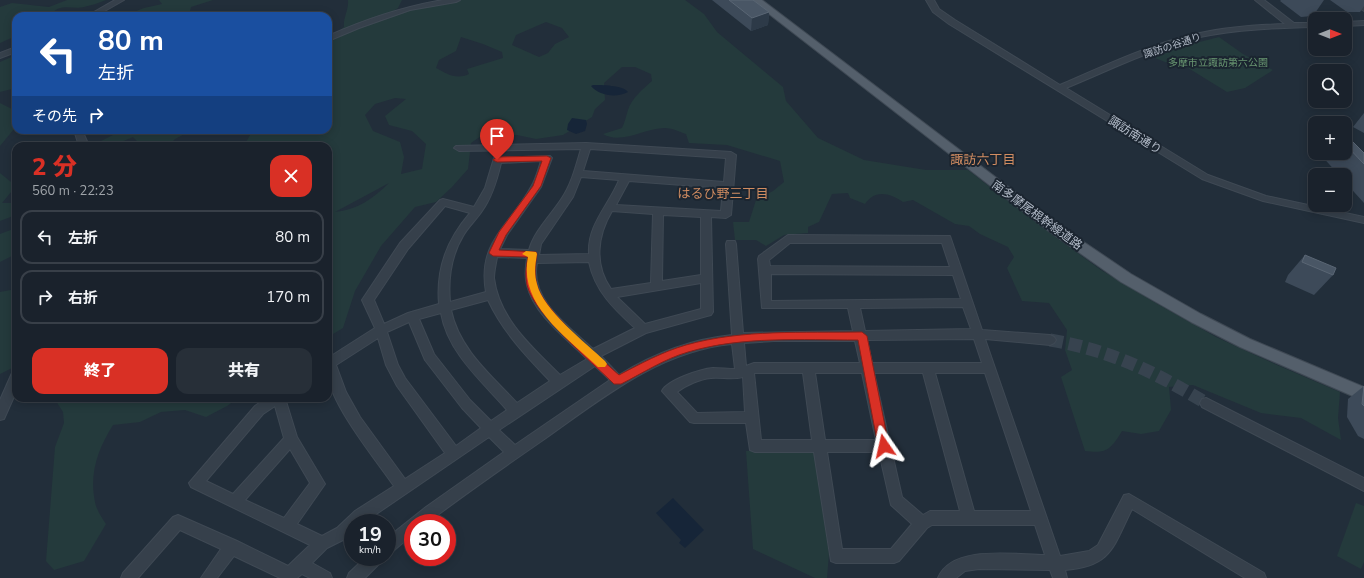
<!DOCTYPE html>
<html lang="ja">
<head>
<meta charset="utf-8">
<style>
  body { margin:0; font-family:"Nunito Sans","Noto Sans JP",sans-serif; background:#272f38; color:#f1f3f6; height:100vh; display:flex; flex-direction:column; font-size:15px; white-space:nowrap }
  * { box-sizing:border-box; margin:0 }
  p { font-size:13px; color:#9fa4a9 }
  .icon { flex:none; width:22px; height:22px; fill:none; stroke:currentColor; stroke-width:2; stroke-linecap:round; stroke-linejoin:round }
  .map { position:relative; flex:1; overflow:hidden }
  .drawer { position:absolute; left:12px; top:142px; width:320px; height:260px; display:flex; flex-direction:column; background:#1a222c; border-radius:12px; box-shadow:0 2px 10px #0003,0 0 0 1px #383f48 }
  .drawer>* { flex:none }
  .guide { position:absolute; left:12px; top:12px; width:320px; height:122px; border-radius:12px; box-shadow:0 2px 10px #0003,0 0 0 1px #383f48; background:#1a4fa0; color:#fff; overflow:hidden }
  .needle { width:26px; rotate:90deg }
  .buttons { position:absolute; left:1308px; top:12px; display:grid; gap:8px }
  .buttons a { display:grid; place-items:center; width:44px; height:44px; border-radius:8px; background:#1a222c; box-shadow:0 2px 10px #0003,0 0 0 1px #383f48; font-size:20px }
  .speed { position:absolute; left:344px; top:514px; display:flex; gap:8px; font-size:20px; font-weight:700; text-align:center }
  .speed>* { display:grid; place-content:center; width:52px; height:52px; border-radius:50%; background:#1a222c; box-shadow:0 2px 10px #0003,0 0 0 1px #383f48; line-height:1 }
  .speed small { font-size:10px; font-weight:400 }
  .speed .limit { border:6px solid #d22; background:#fff; color:#111 }
  .pin { position:absolute; display:grid; place-items:center; width:34px; height:34px; color:#fff; margin:-41px -17px; border-radius:50% 50% 50% 0; rotate:-45deg; box-shadow:0 0 4px #0007 }
  .pin .icon { rotate:45deg }
  .me { position:absolute; width:44px; margin:-22px; rotate:349deg; stroke-linejoin:round; filter:drop-shadow(0 0 3px #0008) }
  .turn { display:flex; align-items:center; gap:14px; height:84px; padding:0 20px; font-size:18px }
  .turn .icon { width:52px; height:52px; stroke-width:2.5 }
  .turn b { display:block; font-size:28px; line-height:34px }
  .then { display:flex; align-items:center; height:38px; padding:0 20px; background:#0003; gap:8px; font-size:15px }
  .round { display:grid; place-items:center; flex:none; width:42px; height:42px; border-radius:12px; background:#272f38 }
  .summary { display:flex; align-items:center; justify-content:space-between; height:68px; padding:0 20px }
  h1 { font-size:24px; font-weight:800; line-height:30px; color:#d93025 }
  .primary-button { display:flex; gap:8px; margin-top:auto; padding:8px 20px }
  .primary-button a { flex:1; height:46px; border-radius:12px; background:#d93025; color:#fff; font-size:16px; font-weight:800; line-height:46px; text-align:center }
  .primary-button a+a { background:#272f38; color:#f1f3f6 }
  ul { padding:0; list-style:none }
  li { display:flex; align-items:center; gap:12px; height:54px; margin:0 8px 6px; padding:0 12px; border:2px solid #383f48; border-radius:12px }
  li div { flex:1 }
  li b { display:block; font-size:15px }
  li em { font-style:normal }
  .map>svg:first-child { display:block }
  .green { fill:#243a3c; fill-rule:evenodd }
  .water { fill:#162538 }
  .lines { fill:none; stroke-linecap:round; stroke-linejoin:round }
  .minor-tunnel { stroke:#37434f; stroke-width:13; stroke-dasharray:13 6; stroke-linecap:butt }
  .minor-casing { stroke:#3f4954; stroke-width:2 }
  .major-casing { stroke:#3f4954; stroke-width:2 }
  .minor { fill:#36404b; fill-rule:evenodd }
  .major { fill:#545f6b; fill-rule:evenodd }
  .wall { fill:#3d4a59 }
  .shaded-wall { fill:#2d3a48 }
  .building { fill:#495665; stroke:#5a6674 }
  .route { fill:#d93025; stroke:#8d1f18 }
  .slow { fill:#f59e0b }
  .labels { text-anchor:middle; stroke-width:4; stroke-linejoin:round; paint-order:stroke }
  .far-street-label { font-size:10px; fill:#b1bac7; stroke:#1b2530 }
  .far-park-label { font-size:10px; fill:#699771; stroke:#1b2530 }
  .street-label { font-size:12px; fill:#b1bac7; stroke:#1b2530 }
  .neighbourhood-label { font-size:13px; fill:#d28d61; stroke:#1b2530 }
</style>
</head>
<body>
<div class="map">
<svg width="1364" height="578" viewBox="0 0 1364 578">
  <rect width="100%" height="100%" fill="#222e3a"/>
  <g class="green">
    <path d="M67 0H106C99 3 92 5 84 7 73 10 59 2 50 16H16V36L0 43V7L12 3 49 7Z"/>
    <polygon points="159,0 213,0 191,7 189,16 123,16 144,8 162,4"/>
    <path d="M348 0H402L398 8 392 12 451 0H685L704 14 717 32 783 87 786 101 818 138 864 160 926 170H968L1050 233 1101 270 1149 299 1216 337 1277 365 1340 392 1338 418 1341 440 1301 418 1261 413 1193 385 1169 387 1171 410 1159 431 1141 434 1122 431C1111 449 1107 454 1085 451L1061 377 1072 370 1065 350 1067 330 1049 303 1022 301 1007 268 1014 257 1008 247 980 234 969 226 955 224 913 200 903 202C890 193 875 189 865 204L850 198 848 193 832 194 819 222 808 227V233L784 235 766 246 756 240H735L733 222H749L756 200 773 191 784 182 780 161 727 145 689 143 686 134C680 132 672 128 665 128 645 128 621 145 603 134L622 128C625 122 626 116 628 110 631 99 644 88 652 81L651 74 635 67H622L604 83 605 100 595 109 592 117 563 135 536 139 517 135 481 136 471 143 468 169 452 187 436 202 415 207 381 246 355 291 343 328 328 337V146H246V142L253 130H328V39L344 27C343 17 349 10 348 0ZM546 22 562 28 569 37 555 44 548 53 539 57 512 45 516 35ZM461 37 483 44 502 52 503 58 467 69 469 74C456 80 447 74 436 68L439 60 456 51ZM395 98 406 99 385 116 389 125 412 131 426 144 422 169 401 174 404 157 400 142 373 131 365 115 375 104ZM389 183C374 198 357 210 335 212Z"/>
    <polygon points="1219,37 1243,54 1273,70 1245,88 1227,92 1180,63 1170,64 1155,58 1180,47"/>
    <polygon points="16,55 16,88 0,92 0,62"/>
    <polygon points="0,103 14,110 14,129 0,146"/>
    <polygon points="123,130 192,130 175,139 168,146 142,146 133,137 112,146 99,146 101,141"/>
    <polygon points="0,173 16,186 2,203 16,203 16,215 0,221"/>
    <polygon points="16,228 16,254 0,262 0,234"/>
    <polygon points="16,289 16,362 12,368 0,374 0,292"/>
    <path d="M54 398H238L227 406 206 417 185 410 161 412 140 422 113 425C98 449 89 473 95 502 96 509 102 518 106 524L84 561 54 570 46 561 55 447 64 423 63 412Z"/>
    <polygon points="746,451 810,451 816,455 829,554 827,578 815,578 753,549"/>
    <polygon points="1356,503 1364,506 1364,562 1361,569 1337,556"/>
  </g>
  <g class="water">
    <path d="M593 85C601 85 623 85 628 92 617 98 599 96 591 86Z"/>
    <polygon points="572,118 586,120 587,124 585,131 576,134 567,130 568,124"/>
    <polygon points="673,498 704,530 685,548 679,543 681,540 656,513"/>
  </g>
  <g class="lines">
    <path class="minor-tunnel" d="M1050 340C1110 350 1155 372 1206 403"/>
    <defs>
      <g id="minor">
        <polygon points="115,0 124,0 96,16 87,16"/>
        <path d="M443 0H460L456 2 410 10 359 28 328 41V36C366 19 402 7 443 0Z"/>
        <path d="M926 0H934L939 9 955 20 1060 85C1106 65 1152 43 1200 33 1228 27 1257 25 1285 24L1255 0H1264L1294 23H1315V27C1277 28 1238 29 1200 37 1153 48 1110 70 1066 88L1208 175 1266 196 1364 217V223L1263 201 1202 179 949 24 933 12Z"/>
        <polygon points="1347,0 1356,0 1364,6 1364,11"/>
        <polygon points="1364,21 1364,25 1345,26 1345,22"/>
        <polygon points="16,47 16,52 0,58 0,53"/>
        <polygon points="74,130 82,130 89,146 79,146"/>
        <path d="M586 143 731 152 736 155 731 215 726 218 711 217 713 312 711 315 707 316 646 333 601 356 619 375C653 354 692 339 732 335L726 244 727 241H735L736 244 743 333 853 331 848 308H762L758 259 759 256 788 235 950 236 982 330 1050 335 1054 337 1056 340 1054 343 1050 345 985 339 1060 556 1089 551 1098 545 1124 495 1129 494 1264 573 1266 578H1245L1132 509C1113 547 1112 566 1065 570L1067 578H1053L1050 570 979 569 965 571 956 578H938C952 544 1016 555 1045 555L1035 525H932L927 528 899 561 894 563H836L831 561 814 452H755L750 450 746 423H694L690 422 662 391C667 380 701 369 713 368 720 368 728 369 735 369L732 344C659 351 601 399 543 440 504 467 465 494 427 523H413V534L392 552 387 554V538L426 507 504 452 489 437 363 523H353V532L347 538 327 548 312 563 330 573 332 578H310L302 574 297 578H280L234 556 217 578H201L221 549 180 530 138 578H121L123 573 173 517 178 515 237 541 288 566 310 545 191 487 189 483 255 406 266 398H285L297 437 325 484 297 524 322 536 337 528 355 511 394 486C376 460 332 406 328 376 327 370 328 364 328 358L375 328 362 300 400 243 440 200 443 199 474 207 485 188 494 158 550 156 552 158 541 187 507 235 500 249 529 250C534 231 552 214 562 198 572 183 576 165 581 149L459 151 454 148 456 146ZM590 149 726 158 724 182 583 171ZM541 161C538 170 536 179 531 187 510 226 477 241 486 292L450 302C448 279 451 256 463 236 468 227 476 220 482 211 492 197 497 180 501 163ZM581 177 619 180C609 205 587 225 589 254L539 255 541 244 573 197ZM629 181 723 188 721 211 616 205ZM445 206 470 213C447 240 436 268 439 304L408 313 384 324 374 300 408 249ZM612 211 653 214 651 283 611 289C594 265 597 236 612 211ZM663 215 701 217V275L662 281ZM790 243H942L950 267 770 266 769 260ZM497 257 527 258C526 266 524 275 527 285 534 315 566 338 587 359L560 375C533 348 499 319 494 278 494 271 496 264 497 257ZM589 262C595 291 614 309 635 328L593 349C570 327 529 300 537 263ZM771 274 953 275 961 299 771 301ZM701 283V309L645 324 617 297ZM488 300C503 332 526 356 550 381L517 403C491 375 459 349 451 310ZM963 307 971 329 865 331 860 308ZM441 313C448 353 482 381 507 410L491 421 470 400 434 354 419 319ZM409 322 425 360 462 408 481 428 456 446 405 378 398 365 387 332ZM378 338 386 365 397 386 445 453 405 479 360 417 346 392 336 365ZM974 339 982 363H872L867 340ZM774 341H855L860 363H754L746 366 744 343ZM595 366 610 380 515 445 499 430ZM754 373H803L812 440H761ZM815 373H862L876 440H825ZM874 373H923L960 511H930L923 515 902 497ZM935 373H985L1031 511H974ZM743 377 745 412 697 413 677 392C686 385 700 379 711 378 722 377 732 380 743 377ZM275 406 284 438 233 494 206 481 263 414ZM290 449 310 483 284 518 245 500ZM827 452H879L891 505 912 524 891 549H842Z"/>
        <polygon points="16,372 16,392 4,419 0,420 0,400 12,373"/>
        <polygon points="1206,398 1364,478 1364,491 1202,407 1200,403 1202,399"/>
        <polygon points="366,557 383,557 381,562 365,578 347,578 349,573"/>
      </g>
      <polygon id="major" points="751,0 762,0 1060,226 1131,274 1201,314 1250,339 1364,387 1364,401 1240,347 1191,322 1121,282 1050,232"/>
    </defs>
    <use href="#minor" class="minor-casing"/>
    <use href="#major" class="major-casing"/>
    <use href="#minor" class="minor"/>
    <use href="#major" class="major"/>
  </g>
  <g class="wall">
    <polygon points="712,0 753,0 769,12 768,25 751,31"/>
    <polygon points="1281,0 1324,0 1313,16 1301,17 1280,1"/>
    <polygon points="1330,0 1364,0 1364,6 1360,12 1347,12"/>
    <polygon points="1364,113 1364,133 1353,127"/>
    <polygon points="1345,134 1364,153 1364,203 1345,182 1345,175 1339,175 1319,153 1345,153"/>
    <polygon points="1305,255 1333,275 1314,295 1285,282 1288,275"/>
    <polygon points="1364,386 1364,439 1358,436 1347,417 1348,399"/>
  </g>
  <polygon class="shaded-wall" points="769,12 768,25 751,31 752,18"/>
  <g class="building">
    <polygon points="729,0 753,0 769,12 752,18"/>
    <polygon points="1345,134 1364,153 1364,164 1345,144"/>
    <polygon points="1305,255 1336,268 1333,275 1302,262"/>
    <polygon points="1364,386 1364,406 1362,404"/>
  </g>
  <path class="route" d="M547 156 551 158 541 186 506 235 499 250 536 252 537 254C535 265 534 274 537 285 543 310 598 356 619 375 640 364 662 352 686 345 743 329 803 333 862 332L867 336 889 446 887 449H880L878 446 858 340C802 340 742 336 688 352 664 359 643 373 621 384H614C591 361 534 314 527 285 525 275 526 267 528 257L493 256 489 253 499 232 533 186 542 161 497 162 493 160 497 157Z"/>
  <path class="slow" d="M526 251 536 252 537 254C535 265 534 274 537 284 543 310 586 343 605 361L607 364 605 367H598C568 338 518 305 528 257L522 254Z"/>
  <g class="labels">
    <g class="far-street-label">
      <text transform="translate(1172 45) rotate(-18)" y="4">諏訪の谷通り</text>
    </g>
    <g class="far-park-label">
      <text x="1218" y="66">多摩市立諏訪第六公園</text>
    </g>
    <g class="street-label">
      <text transform="translate(1135 135) rotate(32)" y="4">諏訪南通り</text>
      <text transform="translate(1037 215) rotate(36)" y="4">南多摩尾根幹線道路</text>
    </g>
    <g class="neighbourhood-label">
      <text x="983" y="164">諏訪六丁目</text>
      <text x="723" y="198">はるひ野三丁目</text>
    </g>
  </g>
</svg>
<div class="buttons">
<a><svg class="needle" viewBox="-14 -14 28 28"><path d="M0-13l5 13h-10z" fill="#e53935"/><path d="M0 13l5-13h-10z" fill="#9fa4a9"/></svg></a>
<a><svg class="icon" aria-label="search" viewBox="0 0 24 24"><circle cx="10" cy="10" r="6"/><path d="M15 15l6 6"/></svg></a>
<a>+</a>
<a>−</a>
</div>
<div class="speed"><div>19<small>km/h</small></div><div class="limit">30</div></div>
<div class="pin" style="left:497px;top:160px;background:#d93025"><svg class="icon" aria-label="arrive" viewBox="0 0 24 24"><path d="M6 21V4h12l-3 4 3 4H6"/></svg></div>
<svg class="me" style="left:884px;top:446px" viewBox="-20 -20 40 40"><path d="M0-17L14 15 0 8-14 15z" fill="#d93025" stroke="#fff" stroke-width="4"/></svg>
<div class="guide">
<div class="turn"><svg class="icon" aria-label="left" viewBox="0 0 24 24"><path d="M17 20v-9H6M10 6l-5 5 5 5"/></svg><div><b>80 m</b>左折</div></div>
<div class="then">その先<svg class="icon" aria-label="right" viewBox="0 0 24 24"><path d="M7 20v-9h11M14 6l5 5-5 5"/></svg></div>
</div>
<section class="drawer">
<div class="summary"><div><h1>2 分</h1><p>560 m · 22:23</p></div><a class="round" style="background:#d93025;color:#fff"><svg class="icon" aria-label="close" viewBox="0 0 24 24"><path d="M6 6l12 12M18 6L6 18"/></svg></a></div>
<ul>
<li><svg class="icon" aria-label="left" viewBox="0 0 24 24"><path d="M17 20v-9H6M10 6l-5 5 5 5"/></svg><div><b>左折</b></div><em>80 m</em></li>
<li><svg class="icon" aria-label="right" viewBox="0 0 24 24"><path d="M7 20v-9h11M14 6l5 5-5 5"/></svg><div><b>右折</b></div><em>170 m</em></li>
</ul>
<div class="primary-button"><a>終了</a><a>共有</a></div>
</section>
</div>
</body>
</html>
